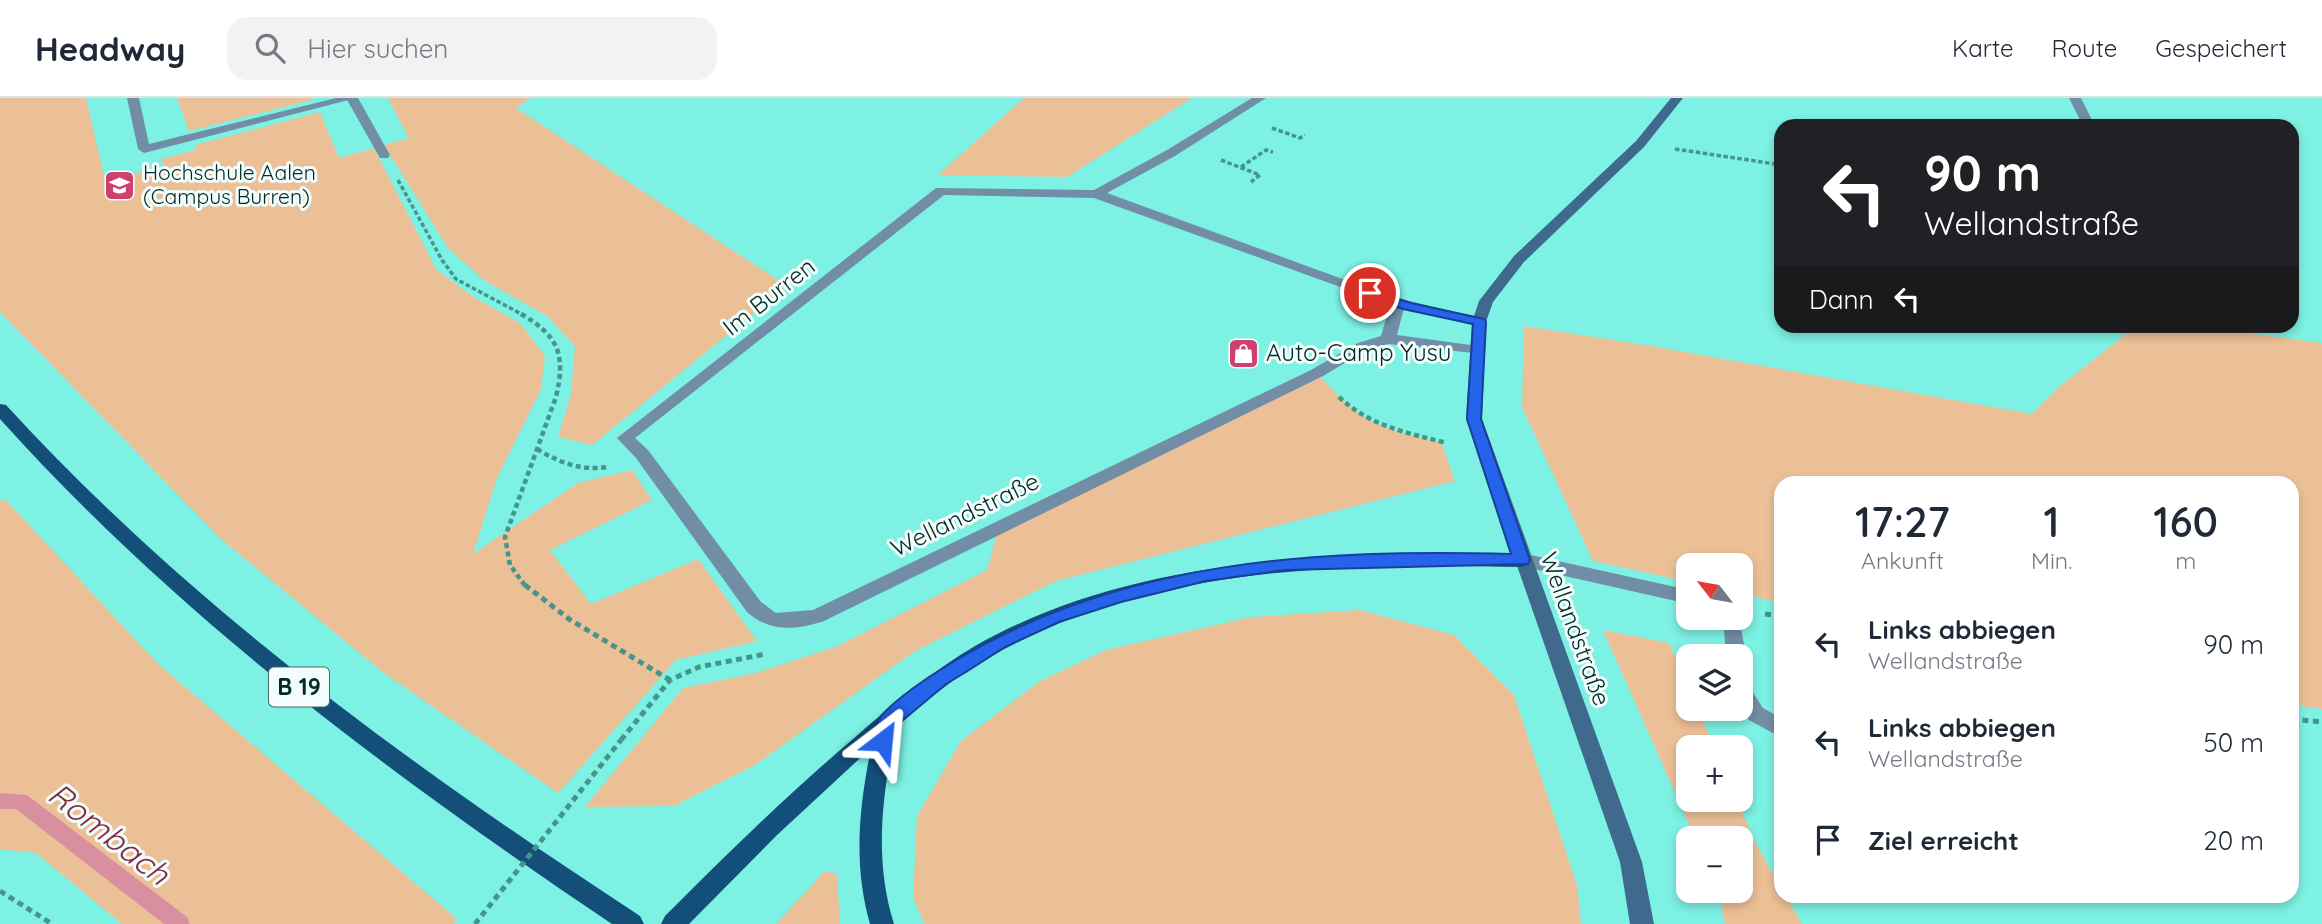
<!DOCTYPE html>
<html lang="de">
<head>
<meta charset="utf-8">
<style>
  body { margin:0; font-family:Quicksand,sans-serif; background:#f2f2f3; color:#1f2937; height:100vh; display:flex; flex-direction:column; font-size:26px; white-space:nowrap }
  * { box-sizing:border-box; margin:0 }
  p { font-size:23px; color:#747a83 }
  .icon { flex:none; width:38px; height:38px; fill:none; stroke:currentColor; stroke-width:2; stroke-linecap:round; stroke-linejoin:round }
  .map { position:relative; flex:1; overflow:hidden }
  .details { position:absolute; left:1774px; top:378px; width:525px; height:427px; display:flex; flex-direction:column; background:#fff; border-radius:21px; box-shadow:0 4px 10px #0003 }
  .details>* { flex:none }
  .top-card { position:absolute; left:1774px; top:21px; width:525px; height:214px; border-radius:21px; box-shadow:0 4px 10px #0003; background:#202124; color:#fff; overflow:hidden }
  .needle { width:46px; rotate:301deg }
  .buttons { position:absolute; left:1676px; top:455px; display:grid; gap:14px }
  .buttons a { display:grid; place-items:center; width:77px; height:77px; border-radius:14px; background:#fff; box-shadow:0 4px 10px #0003; font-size:35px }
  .pin { position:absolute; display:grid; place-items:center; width:60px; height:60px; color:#fff; margin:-30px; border:4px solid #fff; border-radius:50%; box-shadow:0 2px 7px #0007 }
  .me { position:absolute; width:77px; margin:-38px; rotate:29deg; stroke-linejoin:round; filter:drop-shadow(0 0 5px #0008) }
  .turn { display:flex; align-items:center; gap:24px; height:147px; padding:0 35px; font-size:32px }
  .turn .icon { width:91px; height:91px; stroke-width:2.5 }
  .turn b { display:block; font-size:49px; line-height:60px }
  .then { display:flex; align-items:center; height:66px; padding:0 35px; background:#0003; gap:14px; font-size:26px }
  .eta { display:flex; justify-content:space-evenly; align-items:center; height:119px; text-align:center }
  .eta b { font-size:42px; font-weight:600; line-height:49px }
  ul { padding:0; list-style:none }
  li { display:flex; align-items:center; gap:21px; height:98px; padding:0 35px }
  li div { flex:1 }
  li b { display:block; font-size:26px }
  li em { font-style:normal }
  header { display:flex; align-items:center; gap:42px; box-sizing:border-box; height:98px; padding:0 35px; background:#fff; border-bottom:2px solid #e0e1e3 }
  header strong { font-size:33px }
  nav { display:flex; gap:38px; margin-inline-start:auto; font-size:24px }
  .search { width:490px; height:63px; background:#f2f2f3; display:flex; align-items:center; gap:18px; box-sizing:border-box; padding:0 24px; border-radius:21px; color:#747a83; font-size:26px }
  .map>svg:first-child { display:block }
  .green { fill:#ecc097 }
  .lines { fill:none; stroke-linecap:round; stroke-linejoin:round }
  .stream { fill:#d890a0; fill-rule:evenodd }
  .path-far2 { stroke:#44958c; stroke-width:3.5; stroke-dasharray:4.5 2.5; stroke-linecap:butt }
  .path-far1 { stroke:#44958c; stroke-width:4.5; stroke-dasharray:5 3.5; stroke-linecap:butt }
  .path { stroke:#44958c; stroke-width:5; stroke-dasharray:6 4.5; stroke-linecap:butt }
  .service { fill:#728ea7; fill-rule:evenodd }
  .minor { fill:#728ea7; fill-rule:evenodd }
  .secondary { fill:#3f6a8d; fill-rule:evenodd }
  .primary { fill:#134f79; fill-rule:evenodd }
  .path-bridge { stroke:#44958c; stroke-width:5; stroke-dasharray:6 4.5; stroke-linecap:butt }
  .route { fill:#2563eb; stroke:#184099; stroke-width:2 }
  .labels { text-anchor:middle; stroke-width:6; stroke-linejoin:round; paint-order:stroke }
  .far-poi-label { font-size:21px; fill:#022a26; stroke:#f3fdfb; text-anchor:start }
  .shield { fill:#f3fdfb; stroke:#4a6966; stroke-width:2 }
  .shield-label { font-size:23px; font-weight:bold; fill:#022a26 }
  .street-label { font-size:24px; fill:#022a26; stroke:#f3fdfb }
  .poi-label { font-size:24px; fill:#022a26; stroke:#f3fdfb; text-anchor:start }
  .near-water-label { font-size:32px; font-style:italic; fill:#822c46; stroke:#f3fdfb }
</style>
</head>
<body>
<header>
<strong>Headway</strong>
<div class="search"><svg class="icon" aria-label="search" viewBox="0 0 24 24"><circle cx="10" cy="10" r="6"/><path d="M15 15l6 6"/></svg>Hier suchen</div>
<nav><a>Karte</a><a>Route</a><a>Gespeichert</a></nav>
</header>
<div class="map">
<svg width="2322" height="826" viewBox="0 0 2322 826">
  <rect width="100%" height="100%" fill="#7df1e3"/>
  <g class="green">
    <polygon points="0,0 86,0 105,82 164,69 161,61 196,52 195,47 320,14 339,60 374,50 436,171 472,198 521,226 545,258 541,291 497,380 473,456 578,385 632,372 652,402 550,452 591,506 698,461 757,543 676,562 558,695 384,575 221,441 0,214"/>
    <polygon points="177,0 311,0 312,2 189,33"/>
    <polygon points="388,0 530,0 516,10 787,188 592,347 558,339 571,296 575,248 547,218 485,183 448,150 384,47 409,40"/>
    <polygon points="1024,0 1192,0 1067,79 938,77"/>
    <polygon points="1524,228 1651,248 2032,316 2059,289 2136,228 2191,228 2322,245 2322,611 2293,607 2292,385 1782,385 1781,505 1741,496 1741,467 1689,467 1689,484 1593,463 1522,309"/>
    <path d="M1317 275C1362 324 1376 330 1441 344L1455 383 1056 483 915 553 755 667 674 708 585 709 683 590 756 575 838 548 987 472 998 431Z"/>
    <polygon points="5,401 158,566 457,821 453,826 122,826 36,755 0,751 0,403"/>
    <polygon points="1360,512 1454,537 1514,597 1577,787 1581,826 925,826 913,800 917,718 961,643 1040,583 1106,552 1251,519"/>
    <polygon points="1603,532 1669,545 1689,589 1689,611 1698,611 1714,649 1689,649 1689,702 1737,702 1754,742 1781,790 1782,798 1786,798 1802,826 1725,826 1718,793 1741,793 1741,740 1695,740"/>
    <polygon points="825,773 837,776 840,826 776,826"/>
  </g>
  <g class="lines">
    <polygon class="stream" points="0,695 27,697 187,819 190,826 164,826 16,711 0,711"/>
    <g class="path-far2">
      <polyline points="1272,30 1300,40 1305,37"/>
      <polyline points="1675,51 1782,67"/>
      <polyline points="1221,62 1260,77 1251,84"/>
      <polyline points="1241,69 1266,52 1273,54"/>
      <polyline points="398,82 442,162 456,181 525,218"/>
    </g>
    <g class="path-far1">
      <path d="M521 216C559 238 566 257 556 299L505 439 510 467 526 489"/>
      <path d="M1339 299C1370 328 1407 335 1447 345"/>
      <path d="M537 351C560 365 581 373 608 369"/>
    </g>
    <g class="path">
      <polyline points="525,487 569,521 670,582"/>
      <polyline points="1765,516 1782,518"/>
      <polyline points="2292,621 2322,624"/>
      <polyline points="621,642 670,582 699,569 766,556"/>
      <polyline points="0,793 52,826"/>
    </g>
    <g class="service">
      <polygon points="346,0 358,0 390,57 388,60 380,60"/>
      <polygon points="1522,455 1689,492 1689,506 1516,467 1513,462 1516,457"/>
      <polygon points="1716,520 1736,520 1740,524 1746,558 1743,563 1741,558 1726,558 1724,531"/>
      <polygon points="1741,585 1748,587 1763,610 1782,621 1782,640 1749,622 1741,610"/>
    </g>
    <g class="minor">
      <polygon points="127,0 139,0 149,46 336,0 356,0 144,55 138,51"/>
      <path d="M1252 0H1266L1175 58 1107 95 1389 198 1484 221 1486 224 1484 227 1479 229 1404 210 1397 237 1478 248 1486 253 1483 256 1388 246 1368 251 1323 278 824 523C796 532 771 535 747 514L636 360 617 340 936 90 1094 92 1167 52ZM944 97 1094 100 1390 207 1381 238 1358 245 1311 272 813 512 776 515 761 504 648 352 635 340Z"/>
      <polygon points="2069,0 2081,0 2095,28 2083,28"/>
    </g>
    <polygon class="secondary" points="1671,0 1683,0 1644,49 1524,164 1493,204 1486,224 1482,321 1642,764 1654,826 1630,826 1620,764 1466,321 1472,224 1479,203 1514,158 1636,43"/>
    <g class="primary">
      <path d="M0 306 6 307C191 509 412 669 640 818L644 826H612C392 678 178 519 0 321Z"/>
      <path d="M1389 455H1522L1528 457 1531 462 1528 467 1522 469C1343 465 1150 467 990 559 956 578 926 603 896 628 883 695 873 759 894 826H870C853 766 859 710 871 650L776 738 689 826H661L665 818C726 757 787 697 853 641 892 607 931 574 975 548 1100 477 1248 461 1389 455Z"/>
    </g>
    <polyline class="path-bridge" points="475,826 621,642"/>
  </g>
  <path class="route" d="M1370 192 1411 205 1484 221 1486 224 1481 321 1530 462 1528 466 1285 472 1206 483 1121 504 1059 524 1005 549 966 574 946 586 896 628 890 649 883 651 876 649 874 643C875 635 876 624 881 618 897 600 928 579 948 567 1120 461 1316 451 1511 456L1467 321 1473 226 1403 211 1366 198V193Z"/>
  <defs>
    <symbol id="university-square" viewBox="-11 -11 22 22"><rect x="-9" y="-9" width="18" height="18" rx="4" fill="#ce416f" stroke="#f3fdfb"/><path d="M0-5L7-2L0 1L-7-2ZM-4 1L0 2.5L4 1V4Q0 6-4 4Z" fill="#fff"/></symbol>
    <symbol id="shop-square" viewBox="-11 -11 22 22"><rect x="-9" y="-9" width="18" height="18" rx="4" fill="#ce416f" stroke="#f3fdfb"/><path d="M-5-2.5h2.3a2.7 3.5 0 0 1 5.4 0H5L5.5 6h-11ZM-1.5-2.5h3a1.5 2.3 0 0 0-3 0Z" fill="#fff"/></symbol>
  </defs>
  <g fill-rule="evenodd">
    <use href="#university-square" x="102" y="70" width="35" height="35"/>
    <use href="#shop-square" x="1226" y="238" width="35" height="35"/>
  </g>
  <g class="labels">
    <g class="far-poi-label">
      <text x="143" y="82">Hochschule Aalen<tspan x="143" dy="24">(Campus Burren)</tspan></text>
    </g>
    <rect class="shield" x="269" y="569.5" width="60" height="39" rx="5"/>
    <g class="shield-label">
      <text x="299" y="597">B 19</text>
    </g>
    <g class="street-label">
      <text transform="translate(769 199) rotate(-38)" y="8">Im Burren</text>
      <text transform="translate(965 417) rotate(-26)" y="8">Wellandstraße</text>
      <text transform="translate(1575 531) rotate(70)" y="8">Wellandstraße</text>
    </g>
    <g class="poi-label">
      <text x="1266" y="263">Auto-Camp Yusu</text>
    </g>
    <g class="near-water-label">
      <text transform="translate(109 736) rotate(38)" y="11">Rombach</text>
    </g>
  </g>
</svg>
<div class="buttons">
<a><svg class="needle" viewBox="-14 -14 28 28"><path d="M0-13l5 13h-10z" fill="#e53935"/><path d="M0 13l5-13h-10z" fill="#747a83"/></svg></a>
<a><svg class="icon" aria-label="layers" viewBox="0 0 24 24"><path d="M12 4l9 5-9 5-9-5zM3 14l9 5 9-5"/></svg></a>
<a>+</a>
<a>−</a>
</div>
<div class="pin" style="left:1370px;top:195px;background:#d93025"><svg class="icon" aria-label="arrive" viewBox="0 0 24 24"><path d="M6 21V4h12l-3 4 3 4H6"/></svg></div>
<svg class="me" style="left:883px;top:643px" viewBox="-20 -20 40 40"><path d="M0-17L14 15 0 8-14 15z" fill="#2563eb" stroke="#fff" stroke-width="4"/></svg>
<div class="top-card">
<div class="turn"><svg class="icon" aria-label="left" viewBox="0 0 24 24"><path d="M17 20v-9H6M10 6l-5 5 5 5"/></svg><div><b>90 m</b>Wellandstraße</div></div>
<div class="then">Dann<svg class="icon" aria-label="left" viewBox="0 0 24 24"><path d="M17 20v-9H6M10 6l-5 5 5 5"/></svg></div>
</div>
<section class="details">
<div class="eta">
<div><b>17:27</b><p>Ankunft</p></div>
<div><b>1</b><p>Min.</p></div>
<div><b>160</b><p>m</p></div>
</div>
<ul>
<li><svg class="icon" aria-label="left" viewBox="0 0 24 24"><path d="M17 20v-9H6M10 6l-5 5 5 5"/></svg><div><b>Links abbiegen</b><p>Wellandstraße</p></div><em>90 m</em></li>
<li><svg class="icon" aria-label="left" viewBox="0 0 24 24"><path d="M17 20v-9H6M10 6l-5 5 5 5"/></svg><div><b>Links abbiegen</b><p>Wellandstraße</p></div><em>50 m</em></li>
<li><svg class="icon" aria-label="arrive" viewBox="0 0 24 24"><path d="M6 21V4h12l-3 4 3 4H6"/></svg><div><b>Ziel erreicht</b></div><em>20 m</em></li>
</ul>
</section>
</div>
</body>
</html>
